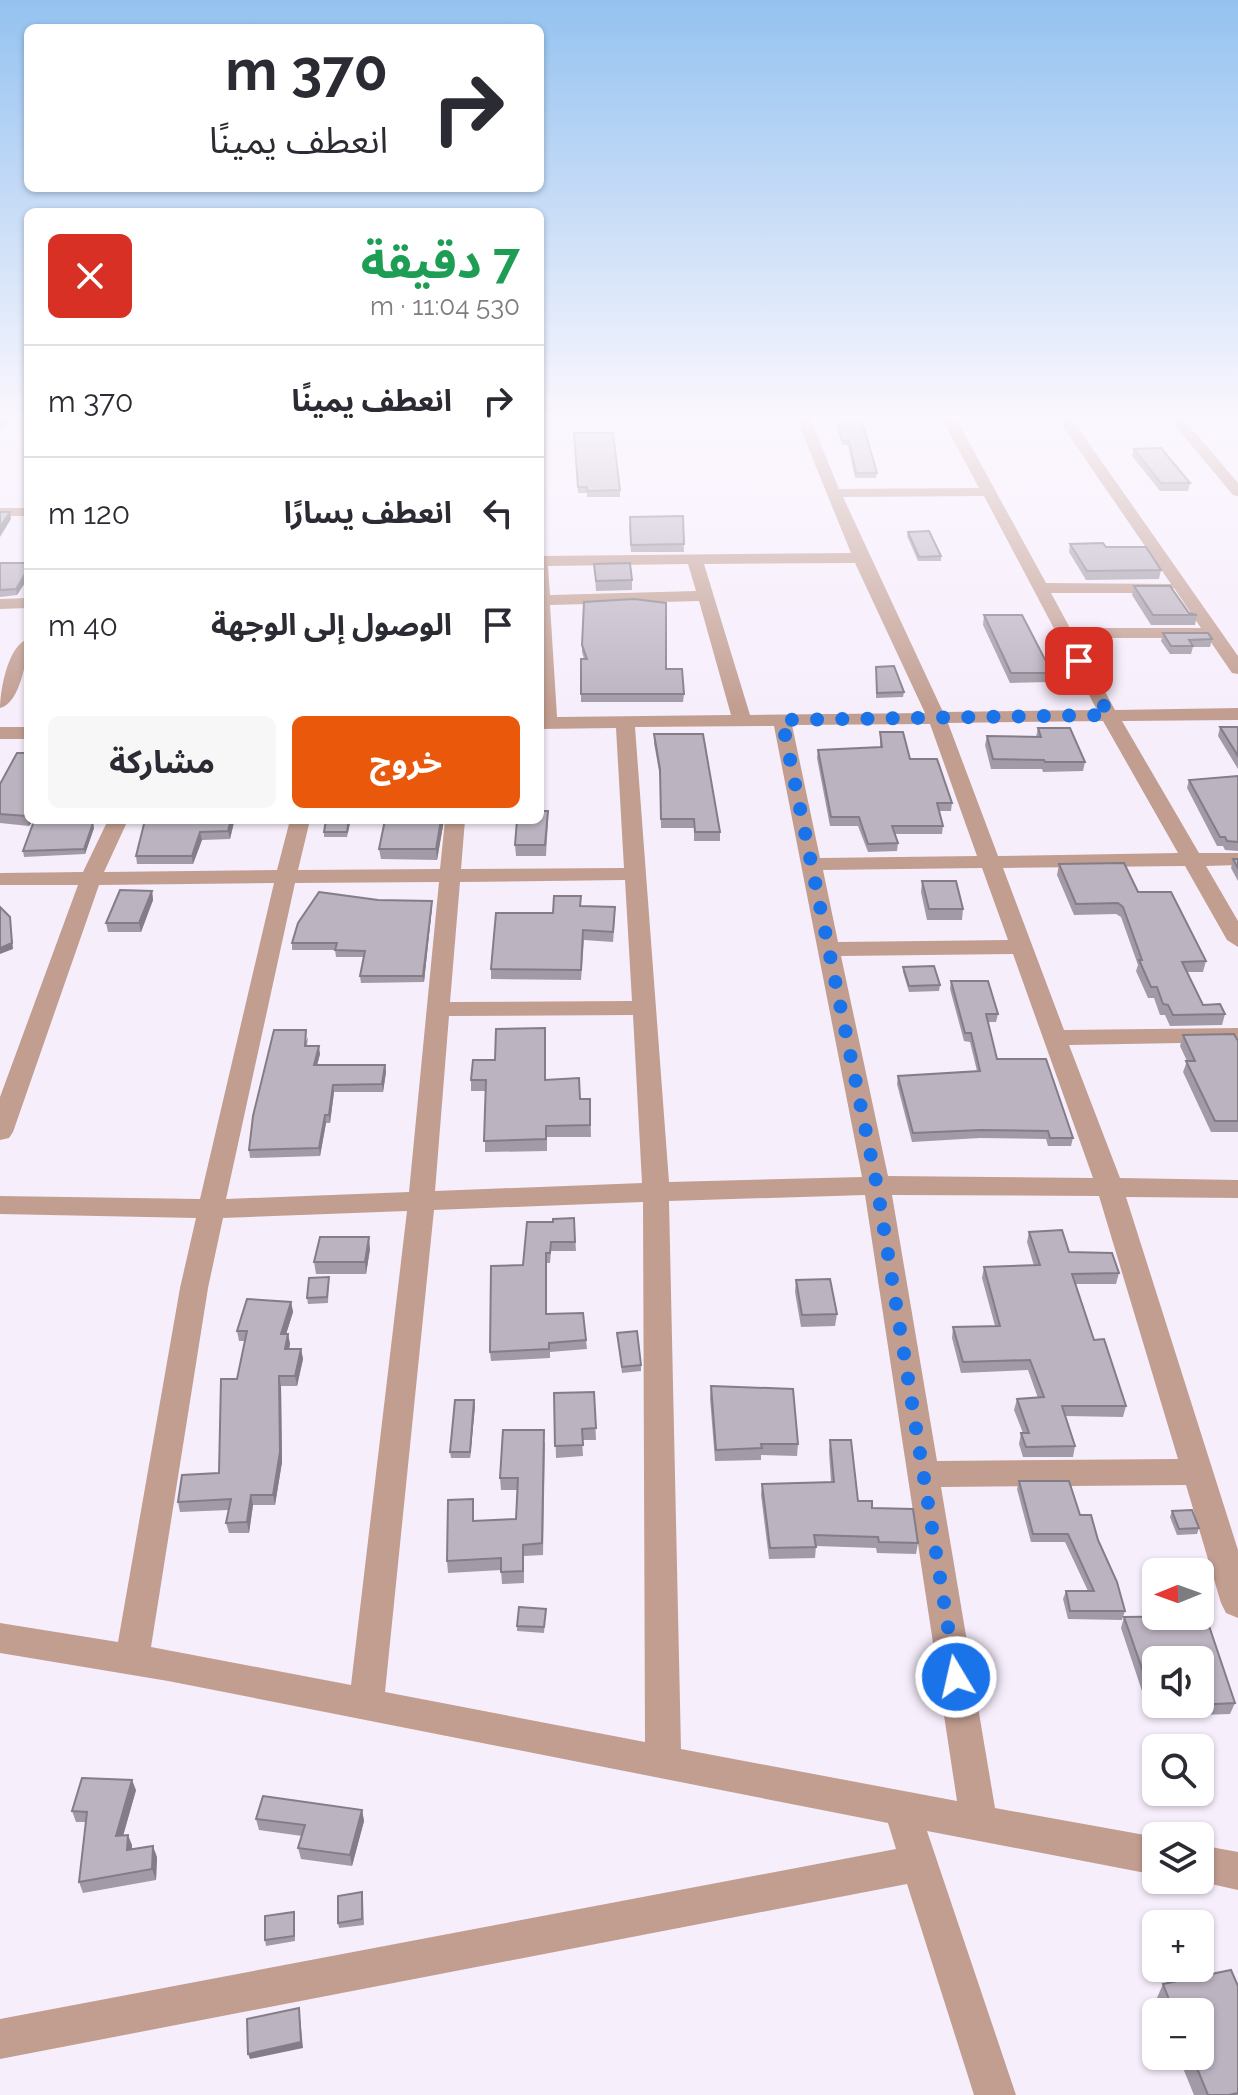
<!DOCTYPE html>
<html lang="ar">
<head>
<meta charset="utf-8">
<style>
  body { margin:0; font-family:Raleway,"Noto Sans Arabic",sans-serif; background:#f7f7f7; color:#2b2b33; direction:rtl; height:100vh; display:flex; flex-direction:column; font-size:30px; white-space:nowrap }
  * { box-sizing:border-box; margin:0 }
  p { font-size:26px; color:#7c7c81 }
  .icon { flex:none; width:44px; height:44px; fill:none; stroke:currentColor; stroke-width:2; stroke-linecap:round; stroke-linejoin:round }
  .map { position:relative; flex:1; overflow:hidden; direction:ltr }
  .drawer { position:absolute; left:24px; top:208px; width:520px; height:616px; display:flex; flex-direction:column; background:#fff; border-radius:12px; box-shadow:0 2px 6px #0004; direction:rtl }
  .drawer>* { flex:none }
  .top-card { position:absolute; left:24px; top:24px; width:520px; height:168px; border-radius:12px; box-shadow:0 2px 6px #0004; direction:rtl; background:#fff; color:#2b2b33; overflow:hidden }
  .needle { width:52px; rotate:269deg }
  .buttons { position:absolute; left:1142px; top:1558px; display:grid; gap:16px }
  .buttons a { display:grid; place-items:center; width:72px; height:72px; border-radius:12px; background:#fff; box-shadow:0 2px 6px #0004; font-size:40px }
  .pin { position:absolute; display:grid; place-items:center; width:68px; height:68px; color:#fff; margin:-34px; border-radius:16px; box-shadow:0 4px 12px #0006 }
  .me { position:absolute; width:88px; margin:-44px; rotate:351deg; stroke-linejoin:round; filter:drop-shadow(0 0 6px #0008) }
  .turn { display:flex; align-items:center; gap:28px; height:168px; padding:0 24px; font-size:36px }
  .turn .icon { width:104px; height:104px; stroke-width:2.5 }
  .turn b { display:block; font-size:56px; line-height:68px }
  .round { display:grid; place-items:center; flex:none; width:84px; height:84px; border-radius:12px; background:#f7f7f7 }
  .overview { display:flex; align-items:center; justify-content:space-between; height:136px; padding:0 24px }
  h1 { font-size:48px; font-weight:700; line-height:60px; color:#1e9e55 }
  .cta { display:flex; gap:16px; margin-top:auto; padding:16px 24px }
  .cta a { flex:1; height:92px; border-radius:12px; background:#ea580c; color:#fff; font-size:32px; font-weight:700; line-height:92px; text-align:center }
  .cta a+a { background:#f7f7f7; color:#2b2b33 }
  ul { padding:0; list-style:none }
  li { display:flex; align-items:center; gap:24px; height:112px; padding:0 24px; border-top:2px solid #e1e1e2 }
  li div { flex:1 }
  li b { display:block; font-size:30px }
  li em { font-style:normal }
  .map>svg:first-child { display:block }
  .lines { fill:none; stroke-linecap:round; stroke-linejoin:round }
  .minor { fill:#c29e91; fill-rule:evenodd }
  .wall { fill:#a29aa6 }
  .shaded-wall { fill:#847d87 }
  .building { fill:#bcb3c1; stroke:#847d87; stroke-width:2 }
  .route { stroke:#1a73e8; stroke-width:14; stroke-dasharray:0 25.2 }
</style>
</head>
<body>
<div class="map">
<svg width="1238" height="2095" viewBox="0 0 1238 2095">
  <rect width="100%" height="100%" fill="#f7eefc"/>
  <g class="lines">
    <g class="minor">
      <polygon points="0,415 12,415 5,426 0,427"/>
      <path d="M795 415H809L839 489 979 488 940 415H954L1046 583 1171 584 1055 415H1069L1238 656V674L1232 673 1208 638H1076L1115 710 1238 708V720L1122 721 1199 853H1238V865L1206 866 1238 921V947L1227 940 1185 866 1003 868 1064 1030 1238 1028V1042L1069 1045 1120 1178 1238 1180V1198L1126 1197 1238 1550V1618L1226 1613 1221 1603 1186 1485 941 1487 995 1808 1156 1837V1875L927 1831 1016 2095H974L907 1884 0 2059V2019L896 1849 888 1823 168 1681 0 1653V1623L118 1642 180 1288 196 1218 0 1214V1196L200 1199 274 883 99 885 13 1132 9 1138 0 1140V1097L78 885H0V873L83 872 108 820H128L104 872 277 870 290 820H310L298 870 440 869 445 820H465L461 869 624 868 616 728 540 729V556L851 553ZM984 496 1097 710 943 712 843 497ZM855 563 925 713 750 715 704 564ZM688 564 696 591 550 595 548 566ZM1174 588 1201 628H1070L1051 593H1166ZM699 601 731 715 557 717 550 605ZM1103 721 1178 853 998 856 948 723ZM930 724 977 856 820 858 792 725ZM774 726 862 1177 669 1182 635 727ZM982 868 1008 940 838 942 823 870ZM625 880 632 1001 450 1002 460 882ZM439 882 409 1192 226 1199 295 883ZM1013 954 1093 1178 888 1176 841 956ZM633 1015 642 1183 435 1191 449 1016ZM865 1195 957 1801 681 1749 669 1201ZM892 1195 1099 1196 1178 1459 937 1461ZM643 1202 645 1742 385 1692 434 1210ZM407 1211 351 1685 151 1647 208 1288 223 1218Z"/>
      <polygon points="1166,415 1180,415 1238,483 1238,496 1233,495"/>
      <rect x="0" y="508" width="28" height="8"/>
      <polygon points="28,598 28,608 0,609 0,599"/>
      <path d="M28 639C28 656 20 704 0 708 0 690 8 645 28 639Z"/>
      <rect x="0" y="727" width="28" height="12"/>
      <polygon points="1200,1845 1238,1852 1238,1890 1193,1880 1200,1880"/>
    </g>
  </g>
  <g class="wall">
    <polygon points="835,415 860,415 877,473 876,478 855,478 848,445 842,445"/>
    <polygon points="574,433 620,490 620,497 587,497 587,493 578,493"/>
    <polygon points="1134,449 1190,483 1188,491 1160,491 1132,456"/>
    <polygon points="683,516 684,552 631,552 629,524"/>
    <polygon points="908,532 941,556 941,561 918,561 907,536"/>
    <polygon points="1070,544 1161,570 1159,579 1086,580 1069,552"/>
    <polygon points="0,563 28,563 28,578 17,595 0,597"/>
    <polygon points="594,564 632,580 632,590 596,591"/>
    <polygon points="1134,586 1189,613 1197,615 1195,625 1151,625 1132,595"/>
    <polygon points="984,615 1052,673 1050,682 1010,683 983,625"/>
    <polygon points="1163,633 1212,639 1210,647 1193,647 1191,654 1170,654 1161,641"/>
    <polygon points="582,645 666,669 684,694 683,702 581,702 581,659 584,659 582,652"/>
    <polygon points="876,667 904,692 903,697 876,698"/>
    <polygon points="1220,727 1238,727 1238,769 1218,736"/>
    <polygon points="1038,728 1085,762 1083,771 1043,772 1042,769 991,769 985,745 987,736 1036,737"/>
    <polygon points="880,732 910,759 952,803 951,811 939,811 943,826 942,834 895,834 898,843 897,851 868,852 858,826 830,826 817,758 818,750 880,747"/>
    <polygon points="654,734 720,832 720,841 694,841 694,828 661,828 660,777 654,743"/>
    <polygon points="28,753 29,826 0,823 0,784"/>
    <polygon points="1238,776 1238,851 1225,850 1223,846 1217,846 1187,788 1189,780"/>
    <polygon points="145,820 263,820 262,822 234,822 230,839 202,840 193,864 137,864 136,856"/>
    <polygon points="351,820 347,837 324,837 324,832"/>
    <polygon points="385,820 444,820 437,860 381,859 379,849"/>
    <polygon points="548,821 546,856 516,856 515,845"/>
    <polygon points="94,828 85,854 24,857 23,851"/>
    <polygon points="1233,859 1238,859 1238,881 1231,868"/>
    <polygon points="1059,864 1138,892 1206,961 1203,972 1187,972 1203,1005 1225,1014 1222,1025 1170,1026 1165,1015 1160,1015 1154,998 1148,998 1136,971 1138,965 1121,917 1116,914 1074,915 1057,875"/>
    <polygon points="922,881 963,909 962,920 927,920 921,892"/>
    <polygon points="152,891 153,900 141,932 108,932 106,923"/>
    <polygon points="378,900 432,901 432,907 424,982 361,983 360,976 364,957 336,957 335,950 292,950 292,943"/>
    <polygon points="581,906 615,917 613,942 584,940 581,980 491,979 491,969 553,913"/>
    <polygon points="903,967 940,985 939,991 909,992 903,972"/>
    <polygon points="951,981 998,1014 996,1022 988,1022 997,1059 1073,1138 1071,1146 1048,1146 1046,1139 980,1138 912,1142 897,1084 898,1076 977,1071 970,1042 964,1041 950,989"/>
    <polygon points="1183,1035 1238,1041 1238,1132 1211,1132 1183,1072 1187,1061 1180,1046"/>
    <polygon points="308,1037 307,1046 320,1054 317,1065 385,1065 386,1072 383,1092 334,1092 330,1123 326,1123 320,1156 250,1158 249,1150"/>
    <polygon points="471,1080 545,1080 580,1099 590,1099 591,1137 547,1137 547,1151 485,1152 485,1091 471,1091"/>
    <polygon points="574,1218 576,1251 551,1251 550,1263 546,1263 546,1314 586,1340 587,1349 550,1352 550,1358 491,1361 490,1352 523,1265 553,1222"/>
    <polygon points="1029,1232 1069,1252 1119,1273 1116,1284 1076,1284 1094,1340 1126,1406 1123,1417 1065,1416 1075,1446 1073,1457 1023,1457 1019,1444 1021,1433 1023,1433 1014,1410 1017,1399 1038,1398 1028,1370 961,1373 952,1338 953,1327 995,1326 982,1278 984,1267 1034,1266 1027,1242"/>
    <polygon points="370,1249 366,1274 316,1274 314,1262"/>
    <polygon points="329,1277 328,1303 308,1304 307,1298"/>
    <polygon points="796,1280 837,1314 835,1326 801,1327 795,1292"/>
    <polygon points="291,1302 293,1312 286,1334 288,1334 290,1344 289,1349 301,1349 303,1359 297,1386 281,1386 282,1462 275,1505 253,1505 249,1533 229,1533 226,1523 229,1510 180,1512 178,1502 219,1473 245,1341 239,1341 237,1331"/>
    <polygon points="617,1333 641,1365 641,1371 622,1373"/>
    <polygon points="711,1386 798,1444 797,1456 761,1455 761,1460 715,1461 710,1398"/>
    <polygon points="594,1392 596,1440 582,1440 583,1456 556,1458 554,1393"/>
    <polygon points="475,1406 470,1458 451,1458 450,1452"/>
    <polygon points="830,1440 858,1501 872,1508 918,1543 916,1554 877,1553 876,1548 816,1546 815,1558 769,1559 761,1495 762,1484 831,1482 829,1451"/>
    <polygon points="545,1442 543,1555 524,1556 524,1583 502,1584 501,1570 448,1573 447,1561 473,1499 474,1521 516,1519 517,1490 501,1490 500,1478"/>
    <polygon points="1019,1481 1080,1515 1098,1540 1125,1611 1122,1620 1068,1619 1063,1599 1066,1591 1088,1591 1065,1542 1031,1542 1017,1489"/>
    <polygon points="1172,1511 1199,1528 1197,1534 1177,1535 1170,1517"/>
    <polygon points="546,1609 544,1633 517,1631 517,1626"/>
    <polygon points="1124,1617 1235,1703 1230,1714 1171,1716 1167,1704 1200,1704 1156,1660 1156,1696 1144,1697 1121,1628"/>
    <polygon points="136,1790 123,1835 132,1845 132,1849 157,1857 156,1880 83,1893 79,1882 86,1822 76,1822 72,1811"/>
    <polygon points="362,1810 364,1821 352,1866 301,1859 298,1848 302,1836 259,1830 256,1819"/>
    <polygon points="363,1898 364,1925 339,1928 338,1923"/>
    <polygon points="294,1912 295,1917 295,1941 266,1946 265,1940"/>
    <polygon points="1163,1984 1238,1986 1238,2095 1194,2095 1178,2056 1200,2056 1200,2012 1161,2012 1156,2000"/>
  </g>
  <g class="shaded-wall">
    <polygon points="10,512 11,519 0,537 0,527"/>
    <polygon points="28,569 28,578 17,595 16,589"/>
    <polygon points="28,814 28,820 34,820 29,826 27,816"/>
    <polygon points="231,820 234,820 234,822 230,839 228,831"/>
    <polygon points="441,820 444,820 437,860 436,849"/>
    <polygon points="93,823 94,828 85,854 84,849"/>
    <polygon points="200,832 202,840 193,864 192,856"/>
    <polygon points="152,891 153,900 141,932 139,923"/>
    <polygon points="432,901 432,907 424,982 423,976"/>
    <polygon points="10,917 13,949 0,954 0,948"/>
    <polygon points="319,1046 320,1054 315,1073 314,1065"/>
    <polygon points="385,1065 386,1072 383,1092 382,1084"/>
    <polygon points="333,1085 334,1092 330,1123 329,1115"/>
    <polygon points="325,1115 326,1123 320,1156 319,1148"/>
    <polygon points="369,1237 370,1249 366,1274 365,1262"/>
    <polygon points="291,1302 293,1312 283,1344 281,1334"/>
    <polygon points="288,1334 290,1344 287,1359 285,1349"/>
    <polygon points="301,1349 303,1359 297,1386 295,1376"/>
    <polygon points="279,1376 281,1386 282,1462 275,1505 273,1495"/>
    <polygon points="474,1400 475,1406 470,1458 470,1452"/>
    <polygon points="251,1495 253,1505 249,1533 247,1522"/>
    <polygon points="132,1780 136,1790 120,1847 116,1836"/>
    <polygon points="362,1810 364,1821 352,1866 350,1855"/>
    <polygon points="128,1835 132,1845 131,1861 127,1850"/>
    <polygon points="153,1846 157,1857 156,1880 152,1869"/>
    <polygon points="299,2008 303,2048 250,2059 248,2054"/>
  </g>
  <g class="building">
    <polygon points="836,415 860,415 877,473 856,473 849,441 842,441"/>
    <polygon points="574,433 613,433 620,490 587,491 587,487 578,487"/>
    <polygon points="1161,448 1190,483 1161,483 1134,449"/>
    <polygon points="0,512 10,512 0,527"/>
    <polygon points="683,516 684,544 631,545 630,517"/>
    <polygon points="929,531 941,556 919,557 908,532"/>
    <polygon points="1103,543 1106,547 1146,547 1161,570 1087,571 1070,544"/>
    <polygon points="0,563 28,563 28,569 16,589 0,590"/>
    <polygon points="630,563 632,580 596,581 594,564"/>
    <polygon points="1134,586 1170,586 1189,613 1197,615 1153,615"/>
    <polygon points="634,599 666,603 666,669 682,669 684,694 581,694 581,659 587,659 582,645 584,602"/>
    <polygon points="984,615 1022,615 1052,673 1011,673"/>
    <polygon points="1163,633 1208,633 1212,639 1189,640 1193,646 1171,646"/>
    <polygon points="894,666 904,692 877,693 876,667"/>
    <polygon points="1220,727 1238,727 1238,756"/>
    <polygon points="1038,728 1070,728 1085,762 1045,762 1044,760 993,759 987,736 1041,737"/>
    <polygon points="880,732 903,732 910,759 937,759 952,803 937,803 943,826 892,826 898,843 868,844 859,817 831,817 818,750 882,747"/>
    <polygon points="654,734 703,734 720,832 695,832 694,819 661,819 660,769"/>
    <polygon points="17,753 28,753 28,814 27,816 0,814 0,784"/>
    <polygon points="1238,776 1238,842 1227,841 1225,837 1220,837 1189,780"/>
    <polygon points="540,811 548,811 545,845 515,845 517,820 540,820"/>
    <polygon points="145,820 231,820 228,831 200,832 192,856 136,856"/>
    <polygon points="326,820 349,820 347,832 324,832"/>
    <polygon points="385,820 441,820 436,849 379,849"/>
    <polygon points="34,821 93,823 84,849 23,851"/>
    <polygon points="1233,859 1238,859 1238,868"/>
    <polygon points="1124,863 1138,892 1171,892 1206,961 1182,962 1203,1005 1220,1004 1225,1014 1173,1015 1168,1005 1163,1004 1157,987 1151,987 1139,960 1142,960 1123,907 1118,903 1076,904 1059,864"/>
    <polygon points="922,881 956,881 963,909 929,909"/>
    <polygon points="120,890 152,891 139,923 106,923"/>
    <polygon points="319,892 378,900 432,901 423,976 360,976 365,951 335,950 337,943 292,943 298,923"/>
    <polygon points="554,896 581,896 580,906 615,907 613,932 583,930 581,970 491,969 496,913 553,913"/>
    <polygon points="0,907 10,917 12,943 0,948"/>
    <polygon points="934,966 940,985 909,986 903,967"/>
    <polygon points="951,981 988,981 998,1014 986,1014 997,1059 1046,1059 1073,1138 1050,1138 1048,1131 981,1130 913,1133 898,1076 980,1071 971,1033 965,1033"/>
    <polygon points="545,1028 545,1080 579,1078 580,1099 590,1099 590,1125 546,1126 546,1139 484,1141 486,1080 471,1080 473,1060 495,1060 496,1029"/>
    <polygon points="274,1030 306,1030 305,1046 319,1046 314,1065 385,1065 382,1084 333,1085 329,1115 325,1115 319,1148 249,1150 253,1116"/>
    <polygon points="1234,1034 1238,1041 1238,1121 1215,1121 1186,1061 1195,1061 1183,1035"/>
    <polygon points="574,1218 575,1242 551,1242 550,1253 546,1253 546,1314 583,1313 586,1340 549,1343 549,1349 490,1352 491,1266 523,1265 527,1222 553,1222 553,1219"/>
    <polygon points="1062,1230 1069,1252 1112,1253 1119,1273 1072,1274 1094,1340 1104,1339 1126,1406 1062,1406 1075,1446 1026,1447 1021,1433 1029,1433 1017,1399 1044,1397 1030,1360 963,1362 953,1327 1000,1326 984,1267 1040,1265 1029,1232"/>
    <polygon points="320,1237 369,1237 365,1262 314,1262"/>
    <polygon points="329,1277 327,1297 307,1298 309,1278"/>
    <polygon points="830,1279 837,1314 802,1315 796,1280"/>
    <polygon points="247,1299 291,1302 281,1334 288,1334 285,1349 301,1349 295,1376 279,1376 280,1452 273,1495 251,1495 247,1522 226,1523 231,1499 178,1502 182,1475 219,1473 221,1379 237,1379 247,1331 237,1331"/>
    <polygon points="637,1331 641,1365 622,1367 617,1333"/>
    <polygon points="711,1386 793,1389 798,1444 761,1444 762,1448 716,1450"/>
    <polygon points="594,1392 596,1428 582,1429 583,1445 555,1446 554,1393"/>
    <polygon points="455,1400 474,1400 470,1452 450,1452"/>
    <polygon points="503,1430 544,1430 542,1543 523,1545 523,1571 501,1572 501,1558 447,1561 448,1500 473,1499 473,1521 516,1519 518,1478 500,1478"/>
    <polygon points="830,1440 851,1440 858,1501 872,1501 872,1508 913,1509 918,1543 879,1542 878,1537 814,1535 816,1547 770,1548 762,1484 834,1482"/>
    <polygon points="1019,1481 1069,1481 1080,1515 1091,1515 1098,1540 1117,1582 1125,1611 1070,1611 1066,1591 1094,1591 1068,1534 1033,1534"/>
    <polygon points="1192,1510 1199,1528 1179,1529 1172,1511"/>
    <polygon points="519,1607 546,1609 544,1627 517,1626"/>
    <polygon points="1200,1614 1205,1614 1235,1703 1175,1706 1174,1704 1200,1704 1200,1660 1156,1660 1156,1685 1148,1686 1124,1617 1200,1616"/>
    <polygon points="82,1778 132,1780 116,1836 128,1835 127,1850 153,1846 152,1869 79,1882 87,1812 72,1811"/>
    <polygon points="263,1796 362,1810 350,1855 298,1848 305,1825 256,1819"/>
    <polygon points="362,1892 362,1919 338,1923 338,1896"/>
    <polygon points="294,1912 294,1936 265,1940 265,1916"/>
    <polygon points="1231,1970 1238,1986 1238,2093 1229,2095 1208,2095 1192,2056 1200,2056 1200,2012 1174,2012 1163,1984"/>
    <polygon points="299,2008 301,2042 248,2054 247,2019"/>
  </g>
  <linearGradient id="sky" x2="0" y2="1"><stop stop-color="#94c2f0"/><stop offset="0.59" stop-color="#fbf7fe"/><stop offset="1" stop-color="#fbf7fe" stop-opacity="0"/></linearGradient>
  <rect width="1238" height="708" fill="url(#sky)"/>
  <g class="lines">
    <polyline class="route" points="956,1677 877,1186 782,720 1109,715 1079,661"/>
  </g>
</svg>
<div class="buttons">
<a><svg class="needle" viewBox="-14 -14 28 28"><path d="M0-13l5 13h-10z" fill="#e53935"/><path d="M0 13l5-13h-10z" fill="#7c7c81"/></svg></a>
<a><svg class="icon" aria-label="sound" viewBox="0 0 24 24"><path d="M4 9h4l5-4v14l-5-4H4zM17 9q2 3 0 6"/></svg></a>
<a><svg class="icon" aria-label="search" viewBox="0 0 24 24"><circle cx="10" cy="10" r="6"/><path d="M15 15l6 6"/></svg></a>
<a><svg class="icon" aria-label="layers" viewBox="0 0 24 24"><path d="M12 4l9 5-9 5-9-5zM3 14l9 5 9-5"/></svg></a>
<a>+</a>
<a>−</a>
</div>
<div class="pin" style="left:1079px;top:661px;background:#d93025"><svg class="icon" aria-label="arrive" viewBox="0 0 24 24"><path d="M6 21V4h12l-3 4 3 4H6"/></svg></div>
<svg class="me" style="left:956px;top:1677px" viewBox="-20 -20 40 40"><circle r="17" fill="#1a73e8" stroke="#fff" stroke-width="3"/><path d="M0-11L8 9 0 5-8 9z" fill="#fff"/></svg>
<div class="top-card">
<div class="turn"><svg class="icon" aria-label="right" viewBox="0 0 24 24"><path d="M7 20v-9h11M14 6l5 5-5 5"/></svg><div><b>370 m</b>انعطف يمينًا</div></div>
</div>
<section class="drawer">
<div class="overview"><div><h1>7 دقيقة</h1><p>530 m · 11:04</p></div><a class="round" style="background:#d93025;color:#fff"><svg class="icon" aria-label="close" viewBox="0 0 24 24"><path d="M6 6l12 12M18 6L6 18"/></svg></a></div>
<ul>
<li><svg class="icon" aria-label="right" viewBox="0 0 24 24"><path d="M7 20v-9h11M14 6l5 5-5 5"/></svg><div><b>انعطف يمينًا</b></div><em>370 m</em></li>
<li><svg class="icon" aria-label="left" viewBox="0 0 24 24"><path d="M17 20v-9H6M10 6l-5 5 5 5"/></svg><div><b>انعطف يسارًا</b></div><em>120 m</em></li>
<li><svg class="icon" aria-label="arrive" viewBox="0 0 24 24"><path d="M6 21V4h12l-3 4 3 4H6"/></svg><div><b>الوصول إلى الوجهة</b></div><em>40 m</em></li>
</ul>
<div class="cta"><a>خروج</a><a>مشاركة</a></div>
</section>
</div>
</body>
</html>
